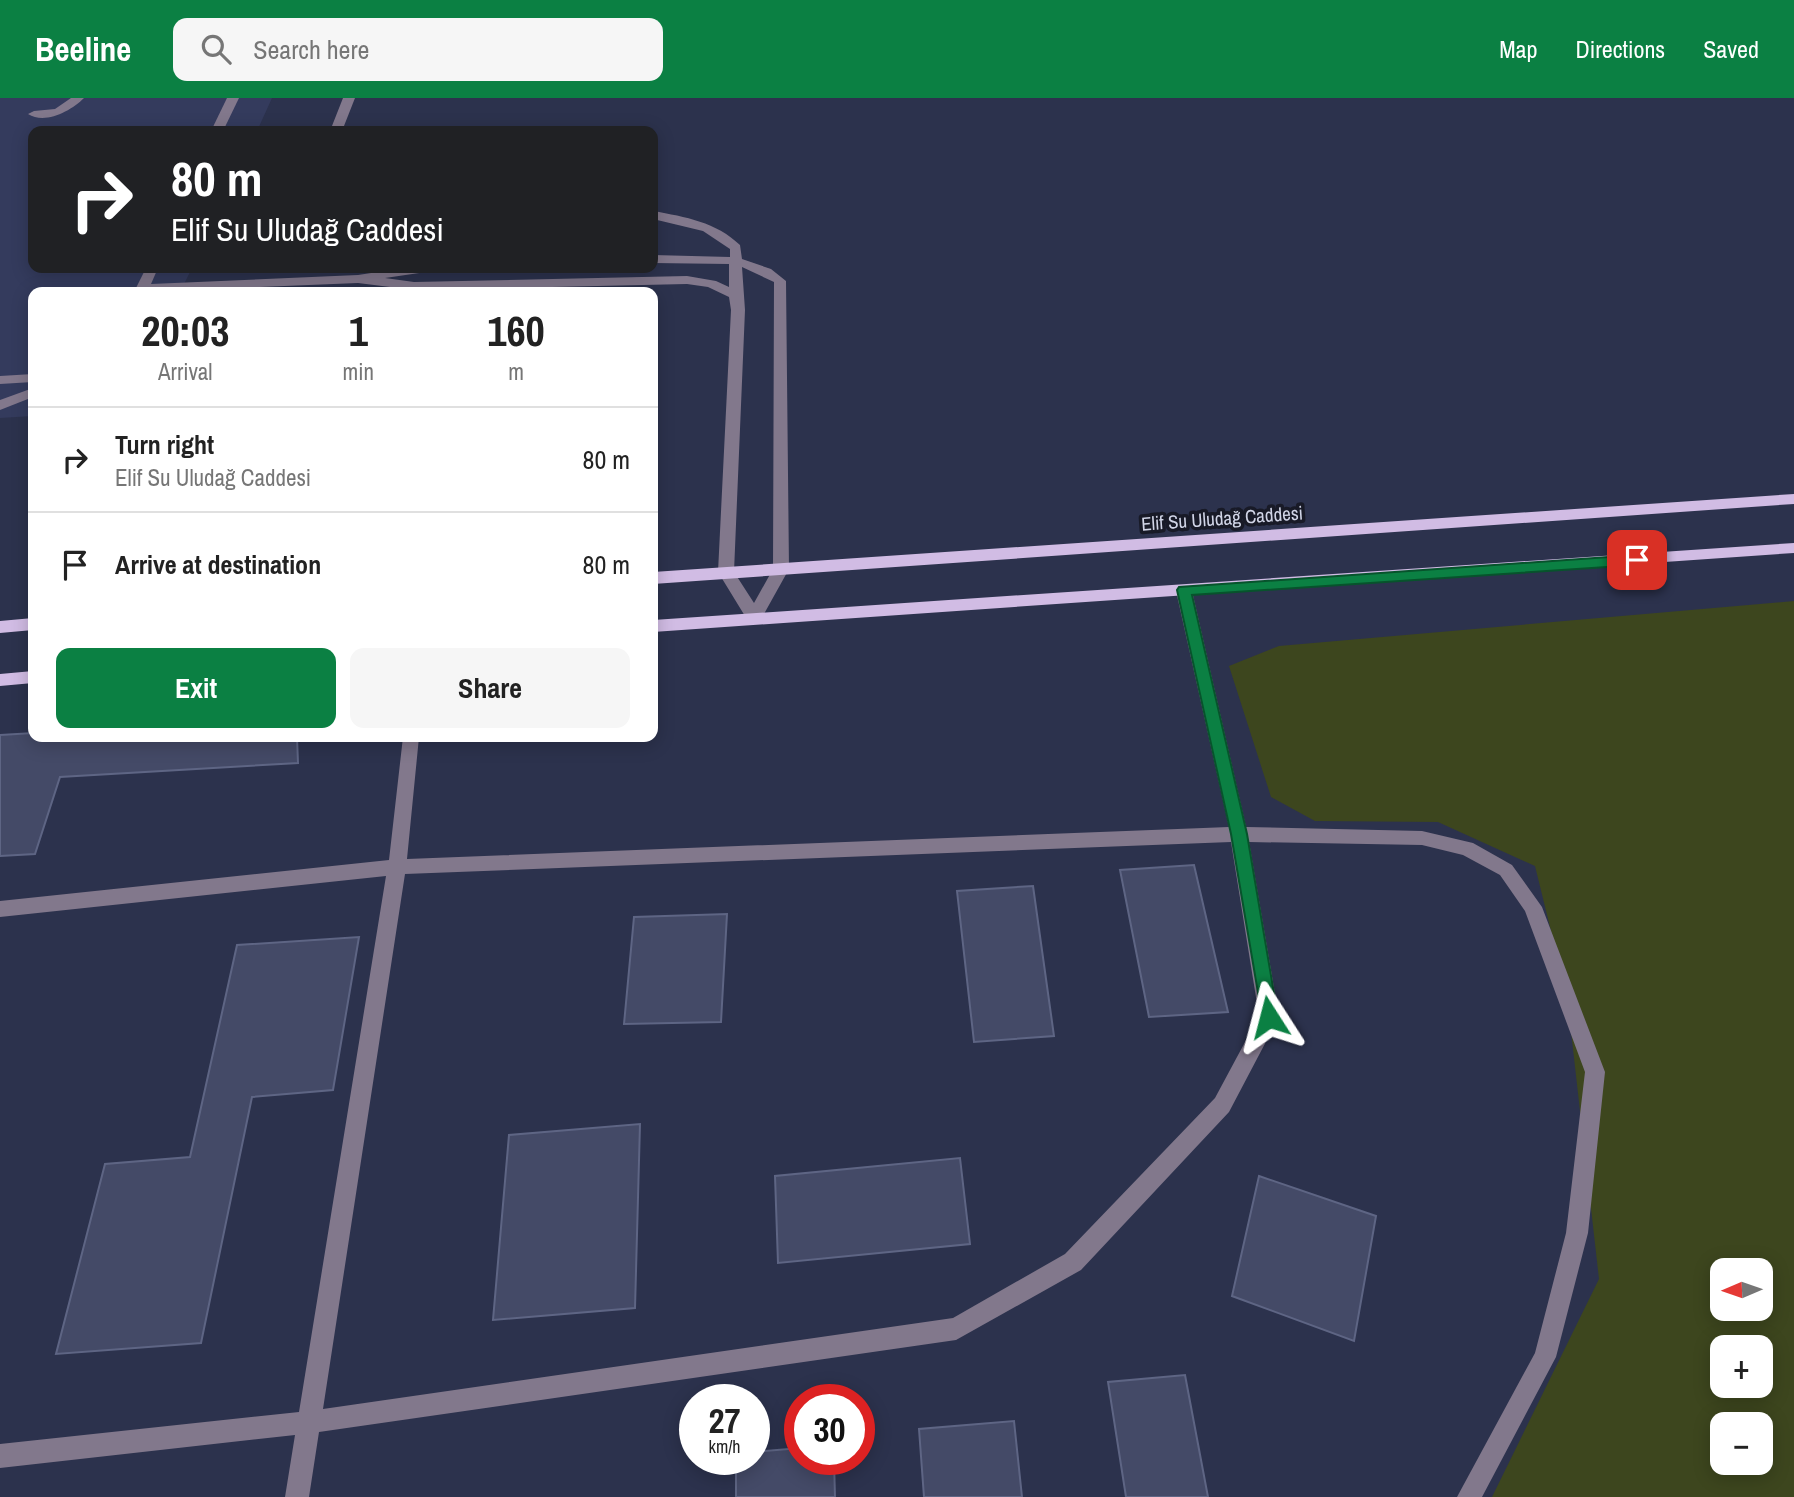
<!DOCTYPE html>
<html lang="en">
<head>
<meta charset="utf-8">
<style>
  body { margin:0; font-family:"Archivo Narrow",sans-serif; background:#f6f6f6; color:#222; height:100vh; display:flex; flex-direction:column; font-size:26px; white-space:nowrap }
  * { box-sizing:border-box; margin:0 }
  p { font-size:23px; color:#767676 }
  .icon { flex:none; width:38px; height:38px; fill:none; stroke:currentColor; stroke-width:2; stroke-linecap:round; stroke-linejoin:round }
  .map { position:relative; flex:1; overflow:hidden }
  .sheet { position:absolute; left:28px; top:189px; width:630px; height:455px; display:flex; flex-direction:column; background:#fff; border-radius:14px; box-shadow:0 4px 18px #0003 }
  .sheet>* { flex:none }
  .guide { position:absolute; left:28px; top:28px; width:630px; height:147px; border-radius:14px; box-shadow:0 4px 18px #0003; background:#202124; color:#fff; overflow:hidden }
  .needle { width:46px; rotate:268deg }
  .fabs { position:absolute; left:1710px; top:1160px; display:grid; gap:14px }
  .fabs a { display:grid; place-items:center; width:63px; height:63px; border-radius:14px; background:#fff; box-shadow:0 4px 18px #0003; font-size:35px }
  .speed { position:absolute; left:679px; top:1286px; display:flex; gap:14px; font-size:35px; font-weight:700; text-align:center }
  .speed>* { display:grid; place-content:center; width:91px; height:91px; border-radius:50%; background:#fff; box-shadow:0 4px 18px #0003; line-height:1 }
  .speed small { font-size:18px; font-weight:400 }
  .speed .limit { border:10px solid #d22; background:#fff; color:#111 }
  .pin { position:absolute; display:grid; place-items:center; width:60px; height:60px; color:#fff; margin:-30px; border-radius:14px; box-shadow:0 4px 10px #0006 }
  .me { position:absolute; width:77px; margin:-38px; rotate:351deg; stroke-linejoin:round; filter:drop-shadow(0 0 5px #0008) }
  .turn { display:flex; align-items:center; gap:24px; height:147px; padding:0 28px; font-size:32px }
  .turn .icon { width:91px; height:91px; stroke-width:2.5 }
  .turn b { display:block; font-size:49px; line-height:60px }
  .eta { display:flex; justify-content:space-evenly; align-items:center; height:119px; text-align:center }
  .eta b { font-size:42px; font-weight:700; line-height:49px }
  .action { display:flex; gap:14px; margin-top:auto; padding:14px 28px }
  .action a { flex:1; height:80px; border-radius:14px; background:#0b8043; color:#fff; font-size:28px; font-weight:700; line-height:80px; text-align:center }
  .action a+a { background:#f6f6f6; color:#222 }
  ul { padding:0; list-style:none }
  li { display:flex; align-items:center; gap:21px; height:105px; padding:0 28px; border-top:2px solid #e0e0e0 }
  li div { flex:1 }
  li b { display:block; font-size:26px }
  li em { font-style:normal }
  header { display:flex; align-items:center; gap:42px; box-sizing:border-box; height:98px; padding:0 35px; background:#0b8043; color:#fff }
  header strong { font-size:33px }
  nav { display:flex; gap:38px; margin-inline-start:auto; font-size:24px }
  .search { width:490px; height:63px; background:#f6f6f6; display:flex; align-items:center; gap:18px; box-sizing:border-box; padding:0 24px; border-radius:14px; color:#767676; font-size:26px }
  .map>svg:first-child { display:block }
  .built { fill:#343b5d }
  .green { fill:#3d461e; fill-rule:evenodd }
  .building { fill:#444a67; stroke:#5e6584; stroke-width:2 }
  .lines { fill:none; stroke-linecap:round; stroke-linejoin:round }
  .minor { fill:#82788c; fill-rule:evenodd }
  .major { fill:#d1bce4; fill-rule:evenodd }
  .route { fill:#0b8043; stroke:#07532c; stroke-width:2 }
  .labels { text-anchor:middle; stroke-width:7; stroke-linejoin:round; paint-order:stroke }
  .street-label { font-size:19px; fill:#d1d5e7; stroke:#181a27 }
</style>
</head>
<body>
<header>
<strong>Beeline</strong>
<div class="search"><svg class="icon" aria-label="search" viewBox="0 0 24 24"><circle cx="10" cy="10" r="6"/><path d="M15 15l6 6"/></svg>Search here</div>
<nav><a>Map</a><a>Directions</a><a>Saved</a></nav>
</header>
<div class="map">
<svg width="1794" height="1399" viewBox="0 0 1794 1399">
  <rect width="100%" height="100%" fill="#2c324d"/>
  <polygon class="built" points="0,0 272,0 257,33 33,33 33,170 192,170 180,194 33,194 33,318 0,320"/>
  <path class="green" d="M1794 503V1399H1492L1599 1181 1567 898 1535 768 1438 724 1315 723 1271 699 1229 568 1279 548ZM1722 1172H1760V1211H1722ZM1722 1250H1760V1288H1722ZM1722 1326H1760V1365H1722Z"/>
  <g class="building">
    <polygon points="33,635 33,639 297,639 298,665 60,679 35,756 0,758 0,637"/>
    <polygon points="1194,767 1228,914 1149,919 1120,772"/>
    <polygon points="1033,788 1054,938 974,944 957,793"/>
    <polygon points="727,816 721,924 624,926 634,819"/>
    <polygon points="359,839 333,992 252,999 201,1245 56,1256 105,1066 190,1059 237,847"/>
    <polygon points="640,1026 635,1210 493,1222 509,1037"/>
    <polygon points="960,1060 970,1146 778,1165 775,1078"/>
    <polygon points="1259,1078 1376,1118 1354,1243 1232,1198"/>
    <polygon points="1185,1277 1208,1399 1126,1399 1108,1284"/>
    <polygon points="1014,1323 1022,1399 924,1399 919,1331"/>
    <polygon points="800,1350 800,1362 834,1362 835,1399 736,1399 736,1362 754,1362 754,1354"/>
  </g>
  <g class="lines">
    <g class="minor">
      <path d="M71 0H84C71 13 45 27 28 16L34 13 55 11Z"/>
      <polygon points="227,0 239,0 223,33 211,33"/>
      <polygon points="343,0 355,0 342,33 330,33"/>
      <path d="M653 113C686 119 716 124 740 147L742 161 771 171 786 183 789 471 760 523H748L718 474 731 212 729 199 708 189 687 186 414 192 358 185 134 194 146 170H158L151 186 358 177 404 170H432L426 174 385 180 414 184 687 178 716 183 729 189V166L653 165V157L730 159V151L703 133 653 121ZM742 169 774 184 773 471 754 505 734 474 745 212Z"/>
      <polygon points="33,276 33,284 0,286 0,278"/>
      <polygon points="33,290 33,299 0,312 0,302"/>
      <path d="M1184 487 1192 493 1246 729 1422 733 1473 745 1512 767 1542 809 1605 974 1588 1135 1556 1259 1482 1399H1457L1535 1255 1566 1135 1585 974 1525 813 1500 777 1463 757 1422 747 1249 744 1279 919 1229 1014 1081 1172 956 1242 319 1334 309 1399H285L295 1337 0 1370V1346L299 1314 386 778 0 819V803L389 762 403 639H419L407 761 1229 729 1176 493ZM1231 744 1259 918 1215 1000 1065 1156 953 1220 323 1311 405 776Z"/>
    </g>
    <g class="major">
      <polygon points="1794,396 1794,406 653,486 653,474"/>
      <polygon points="1794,445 1794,455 653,534 653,522"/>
      <polygon points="33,520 33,532 0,535 0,523"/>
      <polygon points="33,573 33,585 0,588 0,576"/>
    </g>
  </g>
  <polygon class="route" points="1637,457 1644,462 1637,467 1192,497 1247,736 1278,919 1276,924 1269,927 1263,924 1231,736 1177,492 1179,489"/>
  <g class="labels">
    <g class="street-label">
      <text transform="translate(1222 420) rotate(-4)" y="7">Elif Su Uludağ Caddesi</text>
    </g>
  </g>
</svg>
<div class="fabs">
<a><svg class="needle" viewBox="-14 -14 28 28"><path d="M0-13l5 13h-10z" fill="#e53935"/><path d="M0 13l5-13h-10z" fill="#767676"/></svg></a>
<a>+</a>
<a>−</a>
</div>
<div class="speed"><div>27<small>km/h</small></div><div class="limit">30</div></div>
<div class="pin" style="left:1637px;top:462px;background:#d93025"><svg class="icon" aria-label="arrive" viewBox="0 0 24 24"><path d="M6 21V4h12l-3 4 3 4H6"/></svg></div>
<svg class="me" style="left:1269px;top:919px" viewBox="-20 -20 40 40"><path d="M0-17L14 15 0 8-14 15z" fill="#0b8043" stroke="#fff" stroke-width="4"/></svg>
<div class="guide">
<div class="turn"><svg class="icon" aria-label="right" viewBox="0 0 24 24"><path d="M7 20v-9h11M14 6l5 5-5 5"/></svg><div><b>80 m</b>Elif Su Uludağ Caddesi</div></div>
</div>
<section class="sheet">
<div class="eta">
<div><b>20:03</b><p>Arrival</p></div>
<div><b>1</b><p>min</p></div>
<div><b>160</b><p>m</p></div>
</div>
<ul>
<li><svg class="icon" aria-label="right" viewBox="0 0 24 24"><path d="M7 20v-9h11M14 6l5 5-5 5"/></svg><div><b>Turn right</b><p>Elif Su Uludağ Caddesi</p></div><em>80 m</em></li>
<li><svg class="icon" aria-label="arrive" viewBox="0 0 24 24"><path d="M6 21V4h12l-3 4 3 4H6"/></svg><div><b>Arrive at destination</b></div><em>80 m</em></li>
</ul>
<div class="action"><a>Exit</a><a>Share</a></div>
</section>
</div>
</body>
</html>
